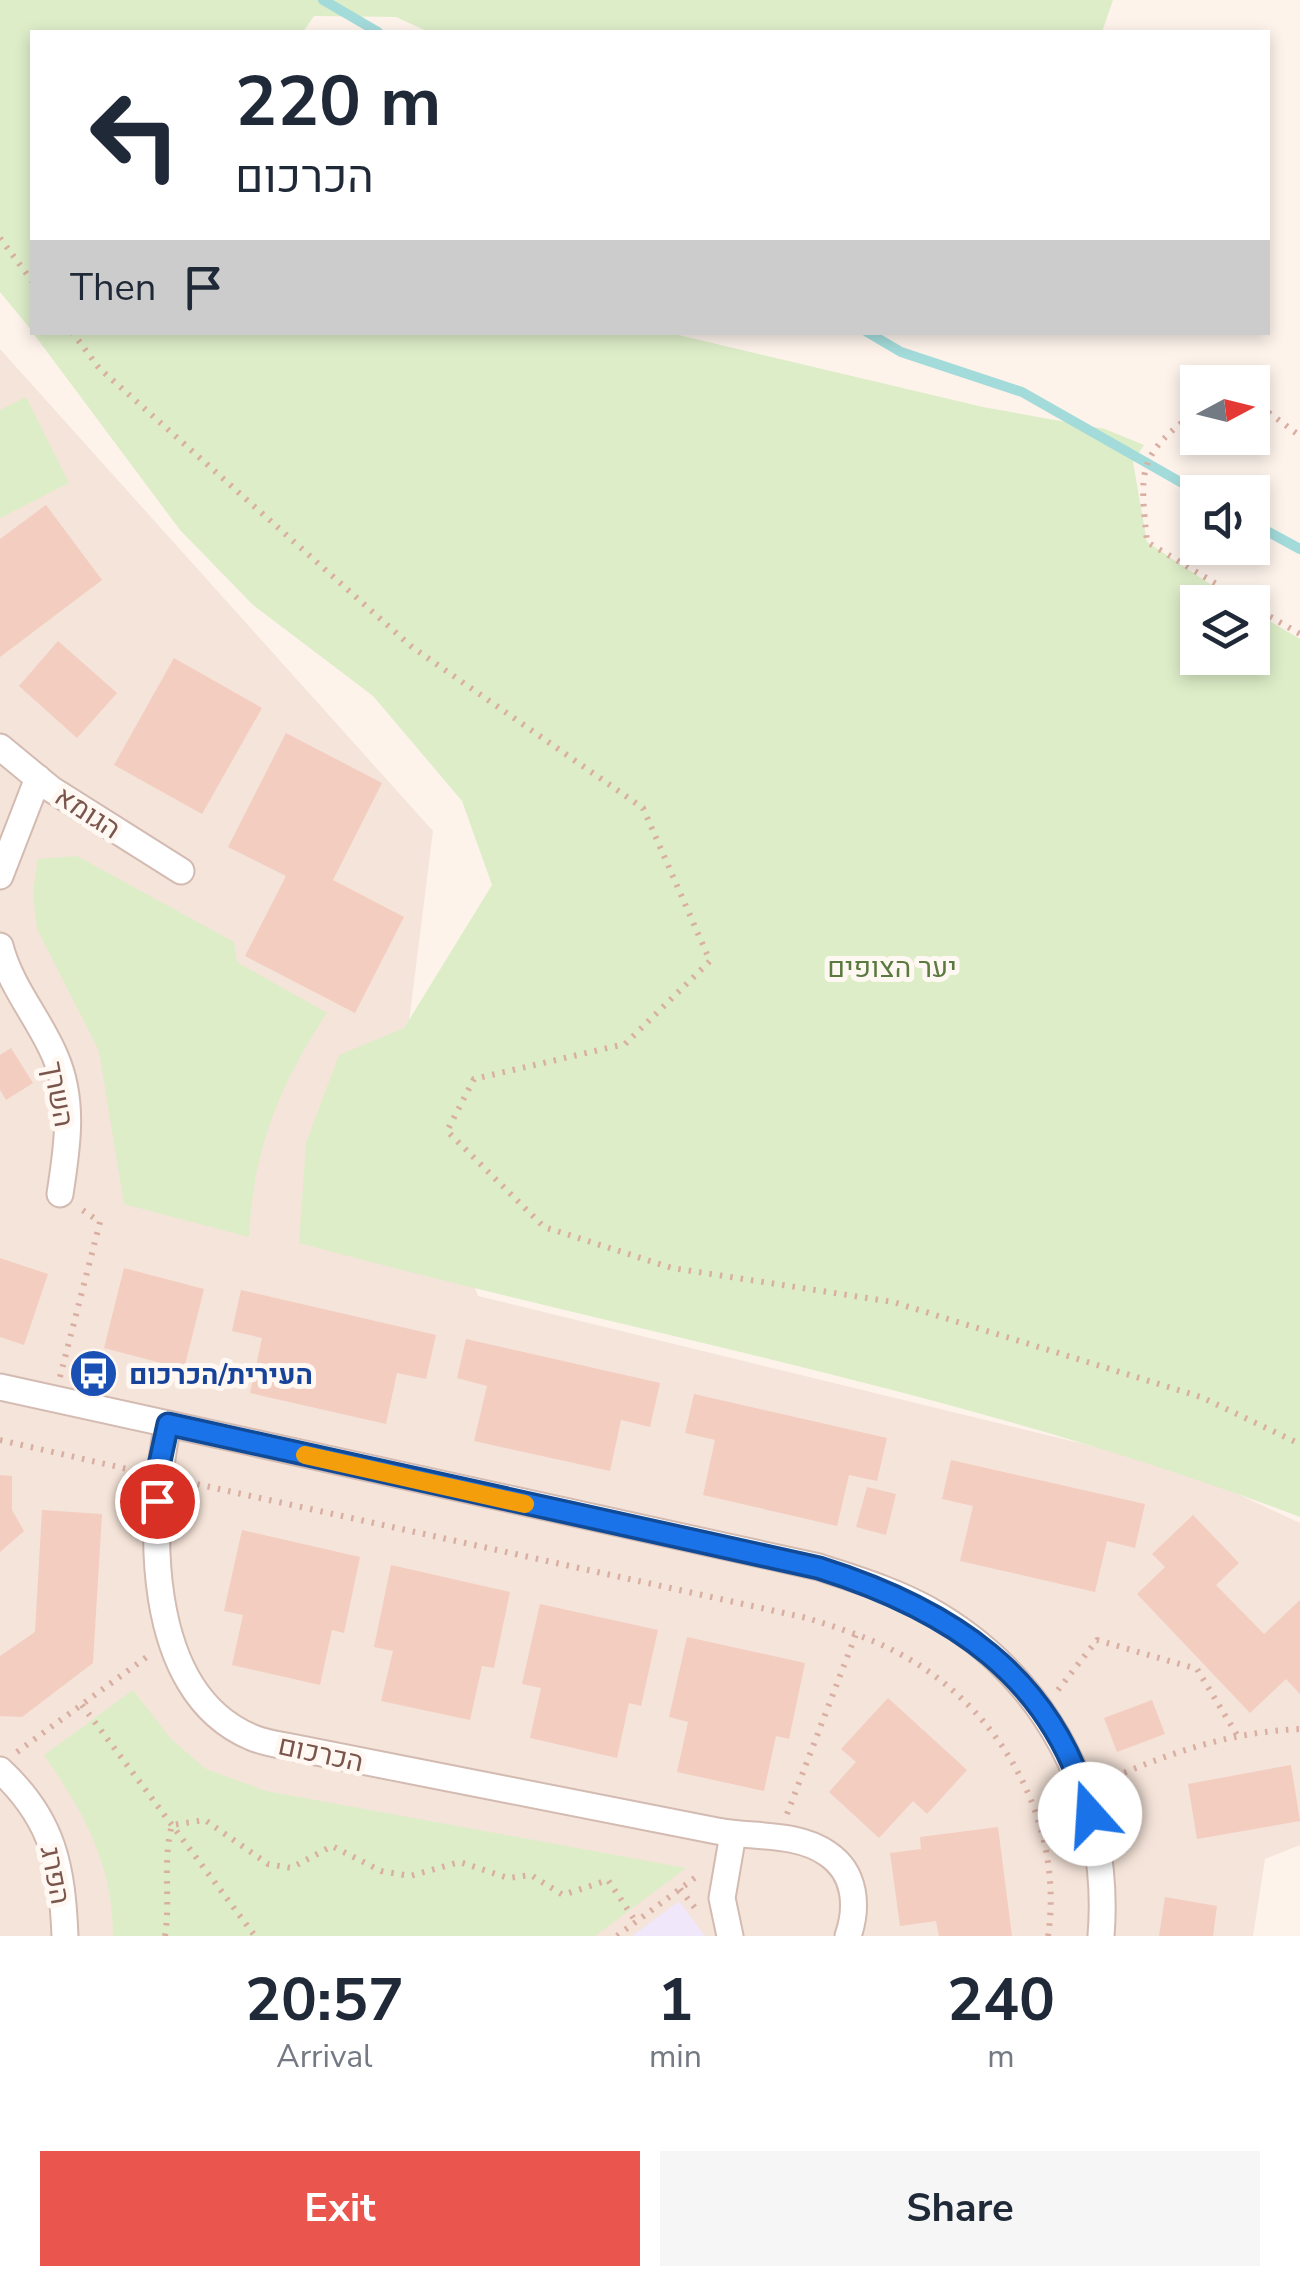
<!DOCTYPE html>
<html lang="en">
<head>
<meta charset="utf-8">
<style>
  body { margin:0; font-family:"Nunito Sans",Heebo,sans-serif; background:#f6f6f7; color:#1f2937; height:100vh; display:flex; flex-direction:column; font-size:38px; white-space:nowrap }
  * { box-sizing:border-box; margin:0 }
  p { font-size:32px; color:#747a83 }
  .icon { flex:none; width:55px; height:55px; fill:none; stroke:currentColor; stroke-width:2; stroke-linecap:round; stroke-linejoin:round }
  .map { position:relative; height:1936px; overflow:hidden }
  .drawer { display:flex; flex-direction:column; background:#fff; flex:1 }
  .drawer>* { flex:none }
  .guide { position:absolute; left:30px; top:30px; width:1240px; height:305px; border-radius:0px; box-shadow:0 5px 15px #0003; background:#fff; color:#1f2937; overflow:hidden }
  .needle { width:65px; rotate:83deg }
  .controls { position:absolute; left:1180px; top:365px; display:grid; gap:20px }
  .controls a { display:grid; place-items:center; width:90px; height:90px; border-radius:0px; background:#fff; box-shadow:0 5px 15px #0003; font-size:50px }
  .pin { position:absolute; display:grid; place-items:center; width:85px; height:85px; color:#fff; margin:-42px; border:5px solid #fff; border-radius:50%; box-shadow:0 2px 10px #0007 }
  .me { position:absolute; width:110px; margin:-55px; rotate:341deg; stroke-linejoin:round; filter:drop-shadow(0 0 8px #0008) }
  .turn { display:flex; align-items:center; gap:35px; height:210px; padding:0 40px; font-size:45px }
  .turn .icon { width:130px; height:130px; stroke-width:2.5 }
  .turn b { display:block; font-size:70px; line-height:85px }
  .then { display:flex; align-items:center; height:95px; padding:0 40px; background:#0003; gap:20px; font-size:38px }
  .eta { display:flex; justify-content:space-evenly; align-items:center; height:170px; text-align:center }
  .eta b { font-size:60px; font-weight:700; line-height:70px }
  .cta { display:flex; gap:20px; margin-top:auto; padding:20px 40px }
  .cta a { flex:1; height:115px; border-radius:0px; background:#ea564d; color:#fff; font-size:40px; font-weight:700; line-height:115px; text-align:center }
  .cta a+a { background:#f6f6f7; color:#1f2937 }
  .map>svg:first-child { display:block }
  .residential { fill:#f5e4d9 }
  .education { fill:#f0e7fa }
  .green { fill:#ddedc8 }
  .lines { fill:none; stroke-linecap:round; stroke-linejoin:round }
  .stream { stroke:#a3dbda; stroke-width:10 }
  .building { fill:#f4cdc1 }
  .street-casing { stroke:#d3bbb2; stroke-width:29 }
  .path { stroke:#daafa3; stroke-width:6; stroke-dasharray:2.5 8; stroke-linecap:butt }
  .street { stroke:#fff; stroke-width:25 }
  .route-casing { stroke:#114b97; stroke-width:25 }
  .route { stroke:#1a73e8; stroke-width:18 }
  .slow { stroke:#f59e0b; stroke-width:18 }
  .labels { text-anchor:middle; stroke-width:10; stroke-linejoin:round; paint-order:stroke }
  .street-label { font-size:28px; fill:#7a554c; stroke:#fff8f2 }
  .park-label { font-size:28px; fill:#5b7a40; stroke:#fff8f2 }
  .transit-label { font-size:28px; font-weight:bold; fill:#164399; stroke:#fff8f2; text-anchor:start }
</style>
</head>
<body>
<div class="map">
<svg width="1300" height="1936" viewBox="0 0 1300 1936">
  <rect width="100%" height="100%" fill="#fdf3eb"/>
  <polygon class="residential" points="0,349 433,831 401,1085 478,1296 1182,1468 1300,1523 1300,1845 1265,1859 1253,1936 0,1936"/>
  <polygon class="education" points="679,1901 705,1936 632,1936"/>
  <g class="green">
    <polygon points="0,0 1113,0 1102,32 429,32 396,17 314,16 303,32 32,32 32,331 0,292"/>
    <path d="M33 333H670L983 407 1105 429 1144 445 1133 462 1147 542 1237 602H1198V658H1252L1253 611 1300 639V1517C979 1394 631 1333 299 1243L306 1143 339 1055 404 1028 492 885 462 801 373 696 253 605 180 530Z"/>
    <polygon points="26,397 69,483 0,518 0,410"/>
    <path d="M77 856 234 942 237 962 327 1013C279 1085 253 1150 249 1237L124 1204 99 1051 37 929 33 891 38 859Z"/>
    <path d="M133 1690 171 1739 206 1769 266 1791 686 1868 595 1936H113C113 1864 84 1813 44 1755Z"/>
  </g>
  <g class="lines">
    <g class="stream">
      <polyline points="323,0 378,32"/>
      <polyline points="867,332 901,352 1022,392 1198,492"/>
      <polyline points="1252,523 1300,549"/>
    </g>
  </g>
  <g class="building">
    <polygon points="46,505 102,580 0,657 0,539"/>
    <polygon points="58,641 117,693 77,738 19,686"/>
    <polygon points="174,658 262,708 202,814 114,765"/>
    <polygon points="286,733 382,783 333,880 404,917 355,1013 245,956 286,876 228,847"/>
    <polygon points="11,1048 33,1083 6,1100 0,1090 0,1055"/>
    <polygon points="0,1258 48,1274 24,1345 0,1337"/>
    <polygon points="124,1268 204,1289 184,1369 104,1348"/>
    <polygon points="241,1290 436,1335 426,1379 397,1373 386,1424 250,1393 262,1338 232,1331"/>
    <polygon points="466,1339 660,1383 650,1427 621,1420 610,1471 474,1441 487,1386 457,1378"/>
    <polygon points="694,1394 887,1438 877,1481 849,1475 837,1526 703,1495 715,1440 685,1433"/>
    <polygon points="951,1460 1145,1504 1135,1548 1107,1541 1095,1592 960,1561 973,1506 942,1499"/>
    <polygon points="0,1475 12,1476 12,1510 24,1531 0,1552"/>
    <polygon points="867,1487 896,1494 886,1535 856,1527"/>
    <polygon points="42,1510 102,1514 93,1663 22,1717 0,1716 0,1656 35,1632"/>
    <polygon points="1193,1515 1239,1563 1216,1585 1264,1634 1300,1600 1300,1694 1286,1679 1250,1713 1137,1594 1165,1567 1152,1554"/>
    <polygon points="242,1530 360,1557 344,1633 332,1630 320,1685 232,1665 243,1615 224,1611"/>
    <polygon points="391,1565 510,1592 494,1668 482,1666 470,1720 381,1701 393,1651 374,1647"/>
    <polygon points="540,1604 658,1630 641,1706 629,1703 617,1758 530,1738 541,1688 522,1684"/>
    <polygon points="687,1637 805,1663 789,1739 776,1736 764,1791 677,1772 688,1722 669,1717"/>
    <polygon points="888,1698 967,1770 927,1814 913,1801 879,1838 829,1792 856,1762 841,1749"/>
    <polygon points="1152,1700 1165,1734 1117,1752 1104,1718"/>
    <polygon points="1291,1765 1300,1821 1197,1839 1188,1784"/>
    <polygon points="998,1827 1012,1936 939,1936 936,1921 900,1926 890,1853 921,1849 920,1837"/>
    <polygon points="1165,1897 1217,1906 1213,1936 1159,1936"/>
  </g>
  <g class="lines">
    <defs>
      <g id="street">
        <polyline points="0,747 51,789 181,871"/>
        <polyline points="0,876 38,778"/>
        <path d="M0 946C11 988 39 1018 55 1056 75 1101 67 1148 60 1194"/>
        <path d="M0 1387 819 1567C855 1579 893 1590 927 1609 1046 1675 1112 1800 1101 1936"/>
        <path d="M168 1424C148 1520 143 1691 251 1737 264 1743 281 1745 296 1748 436 1776 577 1803 717 1831 753 1838 798 1832 828 1854 856 1873 858 1907 848 1936"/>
        <path d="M0 1770C54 1820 62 1867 65 1936"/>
        <polyline points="730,1936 722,1898 733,1834"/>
      </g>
    </defs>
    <use href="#street" class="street-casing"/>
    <g class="path">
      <polyline points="0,238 32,281"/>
      <polyline points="72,332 99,368 412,647 643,808 710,961 625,1044 474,1079 447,1131 544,1227 672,1268 893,1302 1201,1397 1300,1444"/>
      <polyline points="1252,400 1300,436"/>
      <path d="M1198 410C1136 456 1140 469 1147 542L1246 602"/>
      <polyline points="1252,606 1300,634"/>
      <polyline points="60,1377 100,1222 81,1209"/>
      <polyline points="0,1440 136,1471"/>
      <path d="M187 1482 807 1618C838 1628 871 1638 900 1654 1000 1707 1065 1822 1048 1936"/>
      <polyline points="1058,1690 1097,1640 1197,1669 1237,1735"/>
      <polyline points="82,1705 255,1936"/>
      <polyline points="17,1752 148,1656"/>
      <path d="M1105 1781C1169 1753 1229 1732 1300 1729"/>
      <polyline points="787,1814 856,1634"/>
      <polyline points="680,1889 695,1908"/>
      <path d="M165 1936C171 1898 162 1862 172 1825L205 1820 268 1864 291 1868 332 1846 381 1871 410 1876 460 1862 508 1878 531 1875 563 1895 608 1880 636 1922"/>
      <polyline points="617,1936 696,1877"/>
    </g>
    <use href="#street" class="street"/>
  </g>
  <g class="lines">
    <defs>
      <path id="route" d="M157 1501V1475L168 1424 819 1568C949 1609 1053 1675 1090 1814"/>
    </defs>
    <use href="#route" class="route-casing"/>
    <use href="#route" class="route"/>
    <polyline class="slow" points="305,1455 525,1504"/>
  </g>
  <defs>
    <symbol id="bus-disc" viewBox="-11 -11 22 22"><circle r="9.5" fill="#1a4fb4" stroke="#fff8f2"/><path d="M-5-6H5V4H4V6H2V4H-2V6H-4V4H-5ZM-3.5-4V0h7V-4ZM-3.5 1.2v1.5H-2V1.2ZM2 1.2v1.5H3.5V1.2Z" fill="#fff"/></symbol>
  </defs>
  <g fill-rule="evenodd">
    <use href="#bus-disc" x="66" y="1346" width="55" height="55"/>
  </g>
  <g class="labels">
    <g class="street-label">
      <text transform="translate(88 812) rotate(33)" y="10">הגומא</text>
      <text transform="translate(59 1094) rotate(79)" y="10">השרך</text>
      <text transform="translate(321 1753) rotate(12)" y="10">הכרכום</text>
      <text transform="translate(56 1875) rotate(79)" y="10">הפרג</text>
    </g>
    <g class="park-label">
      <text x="892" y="977">יער הצופים</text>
    </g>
    <g class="transit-label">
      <text x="129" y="1384">העירית/הכרכום</text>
    </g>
  </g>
</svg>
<div class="controls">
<a><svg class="needle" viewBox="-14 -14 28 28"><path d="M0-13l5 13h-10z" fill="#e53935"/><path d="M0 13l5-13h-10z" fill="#747a83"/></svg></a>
<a><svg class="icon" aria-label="sound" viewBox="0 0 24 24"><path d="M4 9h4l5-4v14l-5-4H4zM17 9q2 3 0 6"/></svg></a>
<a><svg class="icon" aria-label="layers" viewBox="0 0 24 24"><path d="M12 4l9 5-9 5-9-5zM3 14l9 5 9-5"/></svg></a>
</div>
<div class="pin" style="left:157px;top:1501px;background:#d93025"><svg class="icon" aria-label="arrive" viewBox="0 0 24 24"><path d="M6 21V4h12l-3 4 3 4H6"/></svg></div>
<svg class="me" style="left:1090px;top:1814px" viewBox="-20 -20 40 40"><circle r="19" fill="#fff"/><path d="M0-13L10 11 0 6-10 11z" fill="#1a73e8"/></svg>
<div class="guide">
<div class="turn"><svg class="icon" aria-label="left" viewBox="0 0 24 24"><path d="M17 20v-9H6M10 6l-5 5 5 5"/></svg><div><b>220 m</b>הכרכום</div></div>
<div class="then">Then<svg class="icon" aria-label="arrive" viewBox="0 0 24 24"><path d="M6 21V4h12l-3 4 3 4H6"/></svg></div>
</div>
</div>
<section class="drawer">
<div class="eta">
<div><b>20:57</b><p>Arrival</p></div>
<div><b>1</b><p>min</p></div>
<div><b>240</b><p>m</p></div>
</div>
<div class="cta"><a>Exit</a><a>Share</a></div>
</section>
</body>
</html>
